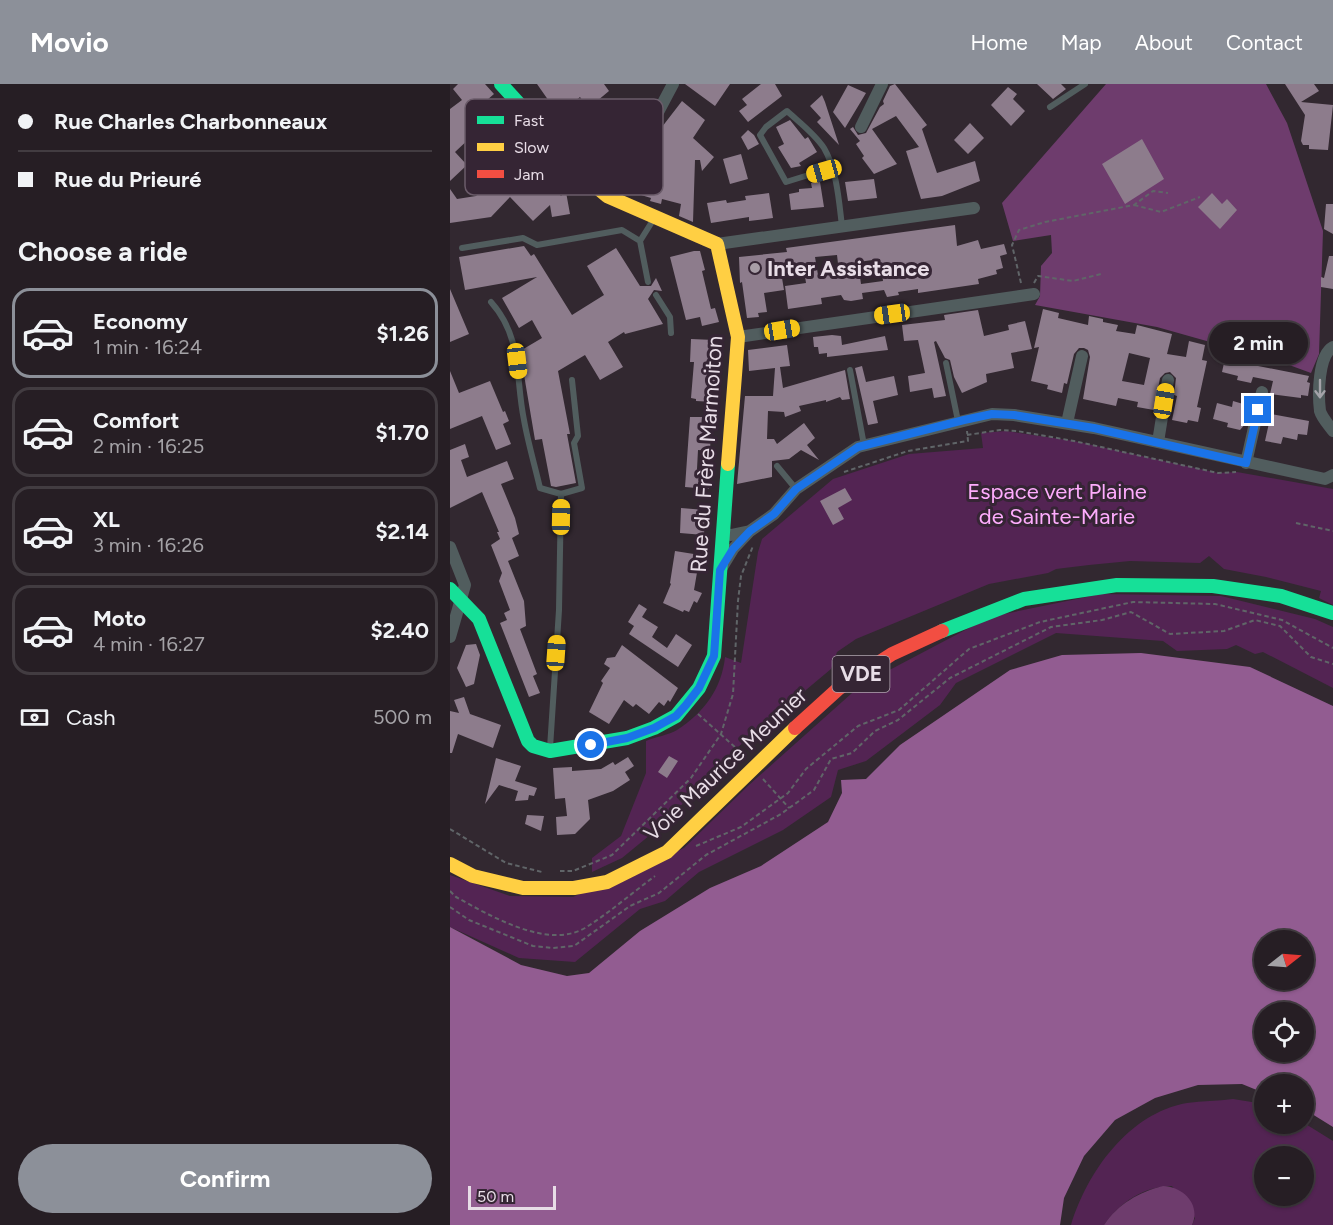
<!DOCTYPE html>
<meta charset="utf-8">
<style>
body{margin:0;font-family:Figtree,sans-serif;background:#322b31;color:#f1f3f6;height:100vh;display:flex;flex-direction:column;font-size:22px;white-space:nowrap}
*{box-sizing:border-box;margin:0}
p{font-size:20px;color:#a4a2a6}
.icon{flex:none;width:33px;height:33px;fill:none;stroke:currentColor;stroke-width:2;stroke-linecap:round;stroke-linejoin:round}
.map{position:relative;flex:1;overflow:hidden}
.details{display:flex;flex-direction:column;background:#261e24;width:450px}
.details>*{flex:none}
.banner{display:grid;align-content:center;height:132px;padding:0 18px;background:#261e24}
.needle{width:39px;rotate:73deg}
.fabs{position:absolute;left:804px;top:846px;display:grid;gap:12px}
.fabs a{display:grid;place-items:center;width:60px;height:60px;border-radius:50%;background:#261e24;box-shadow:0 2px 4px #0004,0 0 0 2px #423c41;font-size:30px}
.scale{position:absolute;left:18px;bottom:15px;width:88px;box-sizing:border-box;padding-left:6px;border:3px solid #e8dde7;border-top:0;font-size:16px;line-height:21px;white-space:nowrap;color:#e8dde7;-webkit-text-stroke:4px #352534;paint-order:stroke}
.end{position:absolute;width:27px;height:27px;margin:-14px;border:8px solid #1a73e8;background:#fff;box-shadow:0 0 0 3px #fff}
.from{border-radius:50%}
.bubble{position:absolute;height:42px;border-radius:21px;background:#261e24;box-shadow:0 2px 4px #0004,0 0 0 2px #423c41;font-size:20px;font-weight:700;line-height:42px;text-align:center}
.car{position:absolute;width:18px;height:36px;margin:-18px -9px;border-radius:8px;box-shadow:0 0 4px 2px #0007;background:linear-gradient(#f5c518 24%,#345 0 40%,#f5c518 0 76%,#345 0 86%,#f5c518 0)}
.banner b{display:flex;align-items:center;gap:21px;height:57px;font-size:22px}
.banner b+b{border-top:2px solid #423c41}
.banner i{width:15px;height:15px;background:#f1f3f6}
ul{padding:0;list-style:none}
li{display:flex;align-items:center;gap:18px;height:90px;margin:0 12px 9px;padding:0 6px;border:3px solid #423c41;border-radius:18px}
li div{flex:1}
li b{display:block;font-size:22px}
li em{font-style:normal;font-weight:700}
li.selected{border-color:#8c9099}
li>.icon{width:54px;height:54px;stroke-width:1.5}
h2{padding:0 18px;font-size:27px;line-height:72px}
.pay{display:flex;align-items:center;gap:15px;height:66px;padding:0 18px;font-size:22px}
.pay p{margin-inline-start:auto}
.cta{display:flex;gap:12px;margin-top:auto;padding:12px 18px}
.cta a{flex:1;height:69px;border-radius:36px;background:#8c9099;color:#fff;font-size:24px;font-weight:700;line-height:69px;text-align:center}
header{display:flex;align-items:center;gap:36px;box-sizing:border-box;height:84px;padding:0 30px;background:#8c9099;color:#fff}
header strong{font-size:28px}
nav{display:flex;gap:33px;margin-inline-start:auto;font-size:21px}
main{display:flex;flex:1;min-height:0}
.map>svg:first-child{display:block}
</style>
<header>
<strong>Movio</strong>
<nav><a>Home</a><a>Map</a><a>About</a><a>Contact</a></nav>
</header>
<main>
<section class="details">
<div class="banner">
<b><i class="from"></i>Rue Charles Charbonneaux</b>
<b><i></i>Rue du Prieuré</b>
</div>
<h2>Choose a ride</h2>
<ul>
<li class="selected"><svg class="icon" aria-label="car" viewBox="0 0 24 24"><path d="M5 17H2v-5l4-1 3-4h7l3 4 3 1v5h-3M9 17h6M6 11h13"/><circle cx="7" cy="17" r="2"/><circle cx="17" cy="17" r="2"/></svg><div><b>Economy</b><p>1 min · 16:24</p></div><em>$1.26</em></li>
<li><svg class="icon" aria-label="car" viewBox="0 0 24 24"><path d="M5 17H2v-5l4-1 3-4h7l3 4 3 1v5h-3M9 17h6M6 11h13"/><circle cx="7" cy="17" r="2"/><circle cx="17" cy="17" r="2"/></svg><div><b>Comfort</b><p>2 min · 16:25</p></div><em>$1.70</em></li>
<li><svg class="icon" aria-label="car" viewBox="0 0 24 24"><path d="M5 17H2v-5l4-1 3-4h7l3 4 3 1v5h-3M9 17h6M6 11h13"/><circle cx="7" cy="17" r="2"/><circle cx="17" cy="17" r="2"/></svg><div><b>XL</b><p>3 min · 16:26</p></div><em>$2.14</em></li>
<li><svg class="icon" aria-label="car" viewBox="0 0 24 24"><path d="M5 17H2v-5l4-1 3-4h7l3 4 3 1v5h-3M9 17h6M6 11h13"/><circle cx="7" cy="17" r="2"/><circle cx="17" cy="17" r="2"/></svg><div><b>Moto</b><p>4 min · 16:27</p></div><em>$2.40</em></li>
</ul>
<div class="pay"><svg class="icon" aria-label="cash" viewBox="0 0 24 24"><path d="M3 7h18v10H3z"/><circle cx="12" cy="12" r="2"/></svg>Cash<p>500 m</p></div>
<div class="cta"><a>Confirm</a></div>
</section>
<div class="map">
<svg width="883" height="1141" viewBox="0 0 883 1141">
<rect width="100%" height="100%" fill="#322830"/>
<!-- green -->
<path fill="#532453" fill-rule="evenodd" d="M556,347L624,357L768,389L787,388L883,405V521L869,514L871,507L816,493L774,485L759,472L750,479L680,477L639,481L606,485L598,489L539,500L406,555L387,568L381,585L288,663L211,742L172,774L142,788V774L171,752L196,689V657C205,653 219,651 227,646C254,629 272,604 275,573L291,579L308,468L312,455L383,395L459,370L533,364L531,349Z
M651,510L771,512L865,535L883,543V604L813,568L805,570L786,561L777,565L727,567L713,557L606,549L506,599L490,621L416,677L388,686L381,713L333,746L249,788L215,817L190,825L125,878L69,874L0,843V791L60,812L123,813L234,764L299,701L411,601L540,533Z
M783,1015L814,1020V1040L854,1039L883,1057V1141H742L745,1134L722,1102C694,1102 669,1119 654,1141H621C637,1088 679,1029 737,1019C752,1017 768,1017 783,1015ZM814,1072H854V1112H814Z"/>
<!-- forest -->
<path fill="#6e3c6d" d="M656,0H816L837,39L873,147L869,270L861,289L831,278L707,243L585,221L590,212L591,182L602,169L601,151L563,157L552,119Z
M713,1102C734,1103 751,1121 742,1141H654C668,1120 689,1108 713,1102Z"/>
<!-- water -->
<path fill="#925c91" fill-rule="evenodd" d="M691,569L800,583L883,622V1043L854,1025V1000H814V1009L792,1000L748,1001L705,1014L665,1036L634,1072L614,1114L610,1141H0V843L71,881L117,892L139,889L190,847L260,804L311,782L378,738L392,709L391,696L416,695L450,661L560,586L612,571ZM814,856H854V896H814ZM814,928H854V968H814Z"/>
<!-- building -->
<path fill="#8d7c8c" fill-rule="evenodd" d="M8,0H35L44,10L37,16L56,39L42,52L37,46L25,57L21,53L5,68L17,81L0,97V25L12,16L3,5Z
M87,0H154L159,7L147,17L155,27L145,34L130,13L108,30Z
M235,0H280L265,22Z
M311,0H325L332,12L298,38L289,27L297,21L292,15Z
M445,0L477,41L472,45L487,89L525,77L530,97L492,112L471,115L456,67L469,63L446,32L422,45L447,80L424,90L412,74L414,72L406,60L410,57L400,45L403,43L408,51L416,49L430,23L434,20L433,17L440,2Z
M587,0H611L616,5L603,15Z
M835,0H864L869,7L851,18L883,21L878,66L859,65V61H853L851,57L855,31Z
M398,1L416,9L395,44L383,28Z
M558,3L567,10L563,15L575,27L561,42L541,21Z
M372,11L375,18L389,61L367,38L371,34L360,22Z
M232,17L255,36L243,54L264,73L252,87L250,76H245L243,138L229,132L231,120L212,115L211,120L200,117L201,114L191,111L200,77L193,74L205,52Z
M340,36L355,55L358,53L367,68L349,79L351,82L341,84L328,63L334,60L326,43Z
M520,39L534,54L518,70L504,56Z
M298,46L304,51L309,60L298,66L291,53Z
M692,55L714,95L675,120L652,80Z
M81,56L97,73L84,85L111,112L116,108L120,130L102,133L100,121L83,137L60,113L41,133L0,139V105L7,115L26,112L39,99L38,98Z
M291,70L298,95L280,100L273,75Z
M424,95L427,114L398,117L395,98Z
M370,98L374,123L341,126L339,110L349,108V105L362,104L361,99Z
M319,109L323,134L299,137V133L261,139L257,119L276,116L277,119L296,116L295,112Z
M762,109L772,120L777,115L787,126L770,145L748,123Z
M876,120H883V150L874,145Z
M505,141L507,162L528,156L531,165L554,160L557,170L550,172L553,184L546,186L547,190L528,195L529,200L468,209V205L448,208L449,211L437,213L434,206L412,209L413,215L401,217L394,216L391,211L371,214L372,220L338,225L335,202L356,199L353,179L330,182L334,206L314,209L317,228L308,229L309,233L297,234L292,198L290,199L289,173L337,168L336,164ZM387,171L389,188L368,191L365,173ZM430,175L433,197L411,200L408,178Z
M74,162L81,172L84,170L122,231L154,211L137,182L166,164L190,202H201L206,194L212,207L204,206L198,215L213,240L175,250L174,248L158,258L173,283L150,296L135,271L108,287L120,350H117L126,399L106,403L101,402L92,355L85,356L70,267L92,254L82,236L69,244L52,214L87,193L15,206L9,173Z
M244,167H250L255,186L252,187L261,225L265,224L269,238L252,242L250,233L236,236L220,173Z
M879,172H883V205L871,203V193L874,194Z
M0,205L19,250L0,258Z
M593,225L609,229L608,234L638,241L639,232L653,235V238L668,241L666,247L685,250L687,241L722,250L717,270L736,273L739,257L755,261L752,276L757,277L747,323L751,324L748,338L738,336L737,339L722,336L727,312L724,311L726,294L720,288L715,289L710,294L704,326L687,323L688,318L668,314L666,322L633,315L640,273L638,266L634,264H629L624,270L617,300L614,299L612,309L597,305L598,301L581,297L589,263L584,264ZM679,269L700,274L694,301L672,297Z
M528,226L534,252L559,246L558,241L575,237L582,265L561,269L564,284L536,290L537,298L512,309L504,293L500,276L495,274L486,257L484,258L496,312L484,314L482,304L460,308L458,292L475,289L468,256L454,257L452,241L495,236L494,231Z
M382,251L391,252L392,261L435,252L438,266L377,273V269L369,270L368,263H364L363,253Z
M241,255L264,256L262,291H266L264,318L246,317V315L241,314L244,278H240Z
M337,261L340,282L330,283L333,304L395,286L400,315L392,316L390,313L376,318V316L349,322L351,327L335,333L334,328L318,327L317,355H324L327,360L354,339L365,354L357,361L369,376L351,366L339,375L322,377V393L287,400L295,312H323L325,284L299,287L298,266Z
M792,269L810,273L808,282L859,292L857,298L860,299L858,312L851,311V314L820,310L823,297L803,293L801,299L787,296L788,292L772,288L776,270L791,273Z
M412,282L416,298L444,292L448,311L423,317L428,339L418,341L405,284Z
M0,287L9,309L40,297L53,328L55,327L59,337L53,340L61,360L46,366L32,332L0,345Z
M783,317L800,322L796,339L790,346L777,343L778,339L763,335L767,319L782,323Z
M821,330L859,337L857,351L848,350L847,356L833,353L831,360L815,357Z
M240,333H252L251,343L261,344L260,367L248,366L247,385L260,387L259,405L235,403Z
M15,360L19,373L11,376L17,393L57,377L64,395L51,400L65,434L69,450L62,454L69,472L58,477L74,517L76,542L70,545L87,590L83,592L90,609L79,613L50,539L57,536L54,529L60,526L49,497L52,489L41,461L50,455L47,448H49L32,408L0,424V366Z
M395,404L402,416L388,424L394,435L383,441L370,417Z
M231,424L255,426L254,451L230,449Z
M225,467L250,471L244,506L252,509L247,519L244,517L239,528L234,526L233,528L213,519L221,500L220,499Z
M189,520L197,525L192,533L208,543L202,553L217,564L226,550L242,561L228,583L179,550L184,542L178,538Z
M26,560L30,571L24,600L16,603L7,584L16,561Z
M172,561L228,604L220,618L218,616L214,622L209,618L199,630L186,620L183,623L174,616L159,640L139,628L153,599L151,597L160,584L154,580L157,574L165,573Z
M14,613L20,630L51,641L43,664L8,650L2,669H0V627L9,629L4,616Z
M219,672L228,677L217,694L208,688Z
M178,673L184,682L175,688L180,696L163,707L138,716L140,735L125,750L107,751L106,733L117,732L115,714L105,715L103,684L122,683V687L151,685L163,678L165,681Z
M46,674L71,682L65,697L87,704L84,712L79,711L78,716L65,717L68,707L49,701L35,720Z
M77,731L94,732L91,747L75,740Z"/>
<g fill="none" stroke-linecap="round" stroke-linejoin="round">
<!-- path -->
<path stroke="#606568" stroke-width="2" stroke-dasharray="4.5 3" stroke-linecap="butt" d="M684,121L711,128L750,113
M571,199L562,161L569,146L595,138L684,121L703,107L718,109
M584,199L588,192L623,197L651,190
M517,351L550,346L567,347L624,357L768,389L786,388
M394,388L458,367L518,357L517,347
M846,439L883,447
M248,630L287,665
M313,695L339,724
M0,745L56,779L92,788
M246,762L291,743L338,709L356,685L408,642L449,626L519,565L590,538L683,518L765,520L832,536L883,564
M110,787H123L162,771L241,694L271,650L283,610L288,517L291,492L303,462
M0,807L6,813C39,831 97,866 135,844C159,829 182,809 205,792
M0,823L19,836L83,862L102,864L124,862L180,822L209,809L256,771L331,730L364,706L381,675L402,669L425,647L448,636L500,594L601,543L652,536L681,528L720,550L774,547L805,536L830,542L861,573L883,580"/>
<!-- lane -->
<path stroke="#515d5e" stroke-width="6" d="M600,23L635,0
M381,84L336,98L310,51L316,43L337,27C349,38 365,50 374,64C387,86 389,118 392,142
M12,164L73,154L87,161L172,146L190,157
M198,198L190,157L205,133
M206,211L220,233L221,249
M41,218C73,254 65,293 74,336C78,359 85,382 90,404L111,410
M496,279L508,337
M400,286L414,361
M327,382L346,405
M100,664L109,526L111,410L132,404L124,359L128,352L122,296"/>
<!-- street -->
<path stroke="#515d5e" stroke-width="12" d="M411,43L432,0
M147,104L170,100L223,0
M267,160L524,124
M288,253L584,210
M883,263C868,271 868,311 870,327C872,334 879,341 883,347
M617,339L632,272
M708,358L718,296
M796,379L812,308
M273,449L281,451L300,447L324,430L346,405L408,363L542,330L564,331L644,344L875,395L883,391
M0,463L15,501L0,553
M272,483L283,465L300,447"/>
<!-- fast -->
<path stroke="#16e098" stroke-width="14" d="M51,0L114,69
M0,505L29,535L78,657L83,662L100,667L177,654L204,644L226,632L249,604L264,572L278,380
M492,547L574,515L667,501L763,502L831,512L883,529"/>
<!-- slow -->
<path stroke="#ffcf43" stroke-width="14" d="M114,69L138,96L157,112L267,160L288,253L278,380
M0,780L23,792L73,804H124L157,798L217,768L345,644"/>
<!-- jam -->
<path stroke="#f24e42" stroke-width="14" d="M345,644L388,605L442,570L492,547"/>
</g>
<!-- one-way arrows -->
<defs><path id="oneway-shaft" d="M-6 0H5M1.5-3L5.5 0L1.5 3" fill="none" stroke-width="1.6" stroke-linecap="round" stroke-linejoin="round" transform="scale(1.5)"/></defs>
<use stroke="#a4a3a9" href="#oneway-shaft" transform="translate(870 305) rotate(90)"/>
<g fill="none" stroke-linecap="round" stroke-linejoin="round">
<!-- route -->
<path stroke="#1a73e8" stroke-width="8" d="M141,661L177,654L204,644L226,632L236,621L249,604L264,572L270,486L283,465L300,447L324,430L346,405L408,363L514,336L542,330L564,331L644,344L796,379L808,326"/>
</g>
<!-- markers -->
<circle fill="#a89ea7" stroke="#352534" stroke-width="2" cx="305" cy="184" r="6"/>
<g text-anchor="middle" stroke-width="6" stroke-linejoin="round" paint-order="stroke">
<!-- shield labels -->
<rect fill="#352534" stroke="#b2a6b1" stroke-width="1.5" x="382.5" y="572" width="57" height="36" rx="4.5"/>
<g font-size="21" font-weight="bold" fill="#e8dde7">
<text x="411" y="597">VDE</text>
</g>
<!-- poi labels -->
<g font-size="22" font-weight="bold" fill="#e8dde7" stroke="#352534" text-anchor="start">
<text x="317" y="192">Inter Assistance</text>
</g>
<!-- street labels -->
<g font-size="22" fill="#e8dde7" stroke="#352534">
<text transform="translate(256 370) rotate(-86)" y="8">Rue du Frère Marmoiton</text>
<text transform="translate(275 680) rotate(-43)" y="8">Voie Maurice Meunier</text>
</g>
<!-- park labels -->
<g font-size="22" fill="#feacfd" stroke="#352534">
<text x="607" y="415">Espace vert Plaine<tspan x="607" dy="25">de Sainte-Marie</tspan></text>
</g>
</g>
<!-- legend -->
<rect x="15" y="15" width="198" height="96" rx="9" fill="#352534" stroke="#6b5c6a" stroke-width="1.5"/>
<rect x="27" y="32" width="27" height="8" fill="#16e098"/>
<rect x="27" y="59" width="27" height="8" fill="#ffcf43"/>
<rect x="27" y="86" width="27" height="8" fill="#f24e42"/>
<g font-size="16" fill="#e8dde7">
<text x="64" y="42">Fast</text>
<text x="64" y="69">Slow</text>
<text x="64" y="96">Jam</text>
</g>
</svg>
<div class="fabs">
<a><svg class="needle" viewBox="-14 -14 28 28"><path d="M0-13l5 13h-10z" fill="#e53935"/><path d="M0 13l5-13h-10z" fill="#a4a2a6"/></svg></a>
<a><svg class="icon" aria-label="locate" viewBox="0 0 24 24"><circle cx="12" cy="12" r="6"/><path d="M12 2v4M12 18v4M2 12h4M18 12h4"/></svg></a>
<a>+</a>
<a>−</a>
</div>
<div class="scale">50 m</div>
<i class="end from" style="left:141px;top:661px"></i>
<i class="end" style="left:808px;top:326px"></i>
<div class="bubble" style="left:759px;top:238px;width:99px">2 min</div>
<i class="car" style="left:374px;top:87px;rotate:254deg"></i>
<i class="car" style="left:442px;top:230px;rotate:262deg"></i>
<i class="car" style="left:332px;top:246px;rotate:81deg"></i>
<i class="car" style="left:67px;top:277px;rotate:173deg"></i>
<i class="car" style="left:714px;top:317px;rotate:9deg"></i>
<i class="car" style="left:111px;top:433px;rotate:1deg"></i>
<i class="car" style="left:106px;top:569px;rotate:4deg"></i>
</div>
</main>
